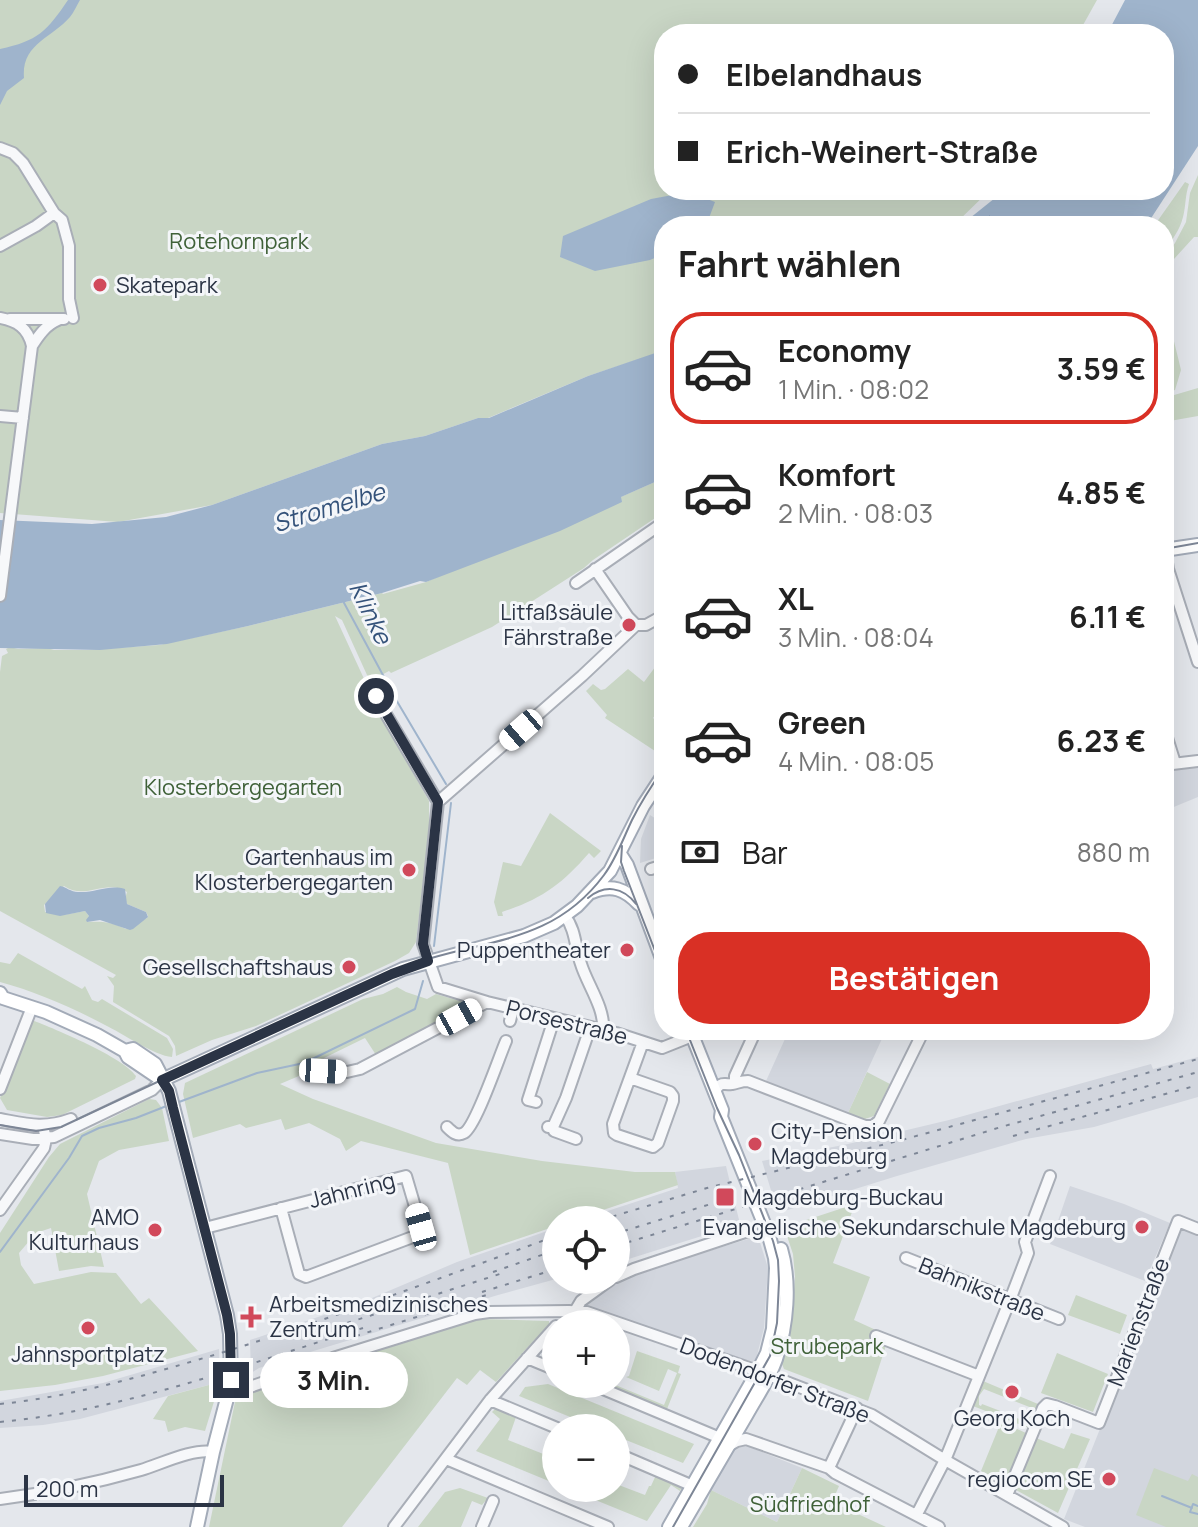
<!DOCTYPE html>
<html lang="de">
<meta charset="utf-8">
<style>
body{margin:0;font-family:Manrope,sans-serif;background:#f6f6f6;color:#222;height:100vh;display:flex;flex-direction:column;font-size:30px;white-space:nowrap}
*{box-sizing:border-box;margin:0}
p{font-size:26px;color:#767676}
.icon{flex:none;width:44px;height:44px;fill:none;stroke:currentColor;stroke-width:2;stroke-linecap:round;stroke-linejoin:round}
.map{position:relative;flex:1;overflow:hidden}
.sheet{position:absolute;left:654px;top:216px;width:520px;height:824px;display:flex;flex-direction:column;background:#fff;border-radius:32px;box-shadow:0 8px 32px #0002}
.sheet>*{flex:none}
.banner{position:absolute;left:654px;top:24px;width:520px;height:176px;border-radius:32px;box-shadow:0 8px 32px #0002;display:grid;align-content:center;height:176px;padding:0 24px;background:#fff}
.tools{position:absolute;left:542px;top:1206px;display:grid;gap:16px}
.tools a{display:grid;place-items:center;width:88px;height:88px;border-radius:50%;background:#fff;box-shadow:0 8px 32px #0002;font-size:40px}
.scale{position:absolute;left:24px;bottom:20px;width:200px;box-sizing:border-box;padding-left:8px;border:4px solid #2b3445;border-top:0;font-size:22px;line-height:28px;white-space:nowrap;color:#2b3445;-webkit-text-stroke:6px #f4f6f9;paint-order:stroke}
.end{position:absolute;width:36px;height:36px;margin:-18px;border:10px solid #2b3445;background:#fff;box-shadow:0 0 0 4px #fff}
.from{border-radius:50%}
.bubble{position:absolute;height:56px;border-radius:28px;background:#fff;box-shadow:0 8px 32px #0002;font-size:26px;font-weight:700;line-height:56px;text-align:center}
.car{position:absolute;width:24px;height:48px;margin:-24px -12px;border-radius:10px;box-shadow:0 0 6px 2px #0007;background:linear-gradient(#fff 24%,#345 0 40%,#fff 0 76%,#345 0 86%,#fff 0)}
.banner b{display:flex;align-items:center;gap:28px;height:76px;font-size:30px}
.banner b+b{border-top:2px solid #e0e0e0}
.banner i{width:20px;height:20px;background:#222}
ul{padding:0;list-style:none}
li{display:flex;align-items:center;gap:24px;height:112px;margin:0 16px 12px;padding:0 8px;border:4px solid transparent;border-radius:32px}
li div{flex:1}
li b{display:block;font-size:30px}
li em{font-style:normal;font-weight:700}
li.on{border-color:#d93025}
li>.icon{width:72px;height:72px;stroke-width:1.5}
h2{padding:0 24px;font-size:36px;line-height:96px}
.pay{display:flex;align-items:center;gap:20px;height:88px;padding:0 24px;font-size:30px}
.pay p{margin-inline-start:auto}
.button{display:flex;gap:16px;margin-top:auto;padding:16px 24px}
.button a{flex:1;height:92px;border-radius:32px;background:#d93025;color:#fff;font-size:32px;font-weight:700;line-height:92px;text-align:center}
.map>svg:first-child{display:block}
</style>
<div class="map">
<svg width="1198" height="1527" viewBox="0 0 1198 1527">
<rect width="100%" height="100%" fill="#e4e7ec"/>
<!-- built -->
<path fill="#d2d6de" d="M1198,767V797L1164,811V771Z
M650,815L664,824V859L656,858L640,863L641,839Z
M789,1030H886L848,1113L766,1081Z
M1198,1057V1097L1094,1127L1026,1139L897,1176L778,1213L762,1161L848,1144L949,1120L1151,1064L1153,1069Z
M726,1166L740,1224L616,1263V1220H580L678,1188L675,1172Z
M1070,1186L1124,1204L1170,1223L1145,1281L1050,1244Z
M1181,1226L1198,1234V1527H1085L1064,1519Z
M556,1228V1279L498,1295L307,1353L259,1368L251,1373L250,1340L365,1301L457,1262Z
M758,1236L768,1268L764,1328L755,1363L578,1307L627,1276Z
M219,1349L220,1382L80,1419L43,1425L0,1428V1401L103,1383Z
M742,1444L802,1468L777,1522L711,1490L735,1447Z"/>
<!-- green -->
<path fill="#c9d6c5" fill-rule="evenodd" d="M0,0H1097L1078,34H664V190H990L953,226H664V351L588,376L488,418H478L425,436L382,444L212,505L118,522L0,513Z
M1198,175V237H1194L1164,270V258L1175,243L1186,222L1190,193Z
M1185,182L1189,184C1185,195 1186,206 1183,217C1180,230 1171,241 1164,252V226H1154Z
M1164,321L1167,322L1171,329L1181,370L1175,390L1164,394V358L1167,333L1164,331Z
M1198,388V416L1164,422V398Z
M664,478V512L593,560L584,568L492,627L391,673L389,671L372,680L367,675L342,620L335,616L384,722L429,801V828L416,942L409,953L395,961L256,1026L212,1040L176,1056L175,1046L169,1036L113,1002L114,986L107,976L113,978L116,975L0,911V672L2,656L8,653L6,649L10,647L18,649L47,648L54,650H88L159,645L248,626L382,593L383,594L426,582ZM64,886C86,901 105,878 127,892L125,899L127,904L146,912L148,916L147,918L126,929C112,922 101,921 87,922L89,916L85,911L63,915L45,912L44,905Z
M664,655V704L653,718L664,727V744L658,753L605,718L607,715L586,691L593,684L601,690L605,689L628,669L644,682Z
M550,813L601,851L594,858L589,853C562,884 542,899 502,912L503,916H498L494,902L503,862L521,866Z
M18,953L82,989L85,986L92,1000L98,1002L102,999L167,1038L173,1049L172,1057C155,1056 122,1033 105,1025C73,1008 34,991 0,982V962L10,964Z
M397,987L406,992L427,999L436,994L474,1005L376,1055L365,1038L322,1059L313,1070L280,1084L313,1099L436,1143L542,1161L635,1172H675L678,1185L573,1220H556V1226L470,1255L448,1163L361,1141L346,1151L340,1139L309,1123L285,1130L281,1119L246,1128L240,1124L193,1138L183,1094L185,1083L363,999L383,994Z
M32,1020C55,1029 123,1057 136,1076L135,1079L62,1115L47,1117L7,1110L0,1098Z
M867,1072L890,1084L874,1116L865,1119L848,1113Z
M149,1099L156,1100L162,1108L169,1141L119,1150L99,1161L87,1194L104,1267L91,1266L59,1271L51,1228L36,1233L19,1253L21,1265L34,1284L91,1272L116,1273L141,1304L149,1298L198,1351L103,1376L55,1385L0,1391V1233L49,1157L60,1144Z
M855,1204L833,1263L870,1277L854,1320L889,1336L868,1401L784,1369L782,1364L790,1336L795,1277L793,1254L785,1230V1227Z
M1076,1295L1127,1315L1120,1334L1068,1315Z
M480,1319L549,1321V1324L496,1382L480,1370L467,1385L457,1378L342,1527H209L235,1402L244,1395L334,1363Z
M637,1351L680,1366L678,1373L681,1374L667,1409L608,1385L613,1384L664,1405L677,1373L668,1369L659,1391L626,1377L629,1376Z
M1057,1353L1108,1374L1093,1412L1041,1393Z
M983,1381L1038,1404L1029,1428L973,1406ZM984,1389L1032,1408V1412L1027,1422L1006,1414L1005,1415L1003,1412L982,1404L981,1406L979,1405V1396Z
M220,1382L205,1431L185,1427L168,1432L165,1421L153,1419L168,1396Z
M548,1384L694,1444L683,1463L616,1436V1428H597L519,1396L525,1387Z
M496,1408L516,1417L508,1440L556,1459V1484L476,1451L500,1419L492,1412Z
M1001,1422L1026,1433L1005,1484L981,1471Z
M1071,1433L1090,1439L1058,1513L1016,1490L1036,1438L1064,1449Z
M802,1468L839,1486L832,1502L886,1527H693L707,1504L711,1490L777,1522Z
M1154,1468L1188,1481L1192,1474L1198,1477V1527H1166L1136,1515Z
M656,1475L681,1485L682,1487L680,1491L671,1485L647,1521L566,1488H616V1484L645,1495L649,1486H651Z
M460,1488L488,1498L482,1505L472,1501L461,1527H418L445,1492Z"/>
<!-- water -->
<path fill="#9fb4cc" d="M68,0H80C77,5 74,12 70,17C52,38 21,44 24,78L7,91L0,105V49C38,41 47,31 68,0Z
M1125,0H1198V146L1146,226H960L1005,190H1164V34H1107Z
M689,192L715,202L706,226H664V254L650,260L595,271L560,257L563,236L651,199Z
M664,350V478L621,497L622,502L560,531L426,582L420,581L382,593L248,626L167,644L100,650L0,648V520L92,524L166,517L212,505L382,444L425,436L478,418H489L588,376Z
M60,886C66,887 71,892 78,892C95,893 109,884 125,889L127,904L146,912L148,917L133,929L130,930L100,920L87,922L86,920L89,916L85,911L60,916L46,913L45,904Z"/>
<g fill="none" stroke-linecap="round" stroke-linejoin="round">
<!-- stream -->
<path stroke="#9fb4cc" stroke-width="2" d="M343,601L398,703L446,784
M434,946L451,803
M179,1102L257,1073L304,1063L415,1009L423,981
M0,1252L69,1158L82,1136L99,1128L136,1118L169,1105
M1162,1496L1192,1508
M1198,1506L1193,1504L1190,1512L1198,1514"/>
<!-- ferry -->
<path stroke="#34527a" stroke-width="2" stroke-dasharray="10 8" stroke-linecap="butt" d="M989,216L993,226"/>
<defs>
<path id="minor" d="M0,148L13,153L23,163L54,213L62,220L69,246V299L73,318
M0,246L36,226L54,213
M0,318C17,321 28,328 32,346L0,596
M10,319H64
M32,346C39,335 46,325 58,320
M0,416L23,418
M1165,550L1168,569L1198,662
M595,569L628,617L636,625
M576,583L664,522
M374,694L438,802L423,944L438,987L487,1002L616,1033L662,1048L692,1036
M1164,728L1175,763
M1164,765L1198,761
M438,802L582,676L636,625H646L664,615
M651,869L664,865
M565,916C576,930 575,948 581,964C587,984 605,1008 603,1030
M510,1021L513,1008
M323,1071L347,1072L360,1069L487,1002
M630,1078L670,1092L673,1096V1101L658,1143L653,1147L617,1135L614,1133L613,1124L643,1042
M735,1082V1076L756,1030
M0,1089L32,1007
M714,1091C723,1081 721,1085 732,1084C738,1083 741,1081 748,1081L865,1126H873L879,1121L924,1030
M536,1102L528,1100L554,1019
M0,1119C27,1124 44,1129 71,1119
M447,1127C452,1132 457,1137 464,1133C476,1126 499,1057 506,1041
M548,1127H553L566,1098L590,1028
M553,1127L554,1131L576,1139
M0,1134L33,1139L54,1137L152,1090L162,1080
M0,1210L44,1148L46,1139L43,1126
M205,1228L406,1176L421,1227L418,1235L306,1277L299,1274L281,1208
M906,1258L1059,1319
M616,1277L634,1269L751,1230
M575,1311L581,1301L610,1280
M876,1336L979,1376
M527,1358L556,1370
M591,1384L720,1438
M230,1387L242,1389L247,1388L333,1358L475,1314L489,1312L569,1311L587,1312L758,1371L872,1415L945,1460L1063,1527
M490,1400L557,1428
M730,1445L737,1441L746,1439L829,1468L835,1473L939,1527
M616,1453L693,1486
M446,1459L608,1527
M829,1468L857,1408
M1007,1495L1043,1408L1047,1404L1055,1406L1099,1423L1178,1221L1198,1229
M0,1499C48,1493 95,1483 141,1470C161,1464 193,1448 213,1452
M917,1514L945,1460L1010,1300L1028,1253L1025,1242L1050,1176
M394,1527L490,1400L556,1326
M482,1527L493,1501"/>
<path id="major" d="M1164,550L1198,545
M620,854L627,865L664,964
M592,892C612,884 625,889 639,904
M0,993L3,998L46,1012L97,1035L125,1051L128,1057L162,1080
M125,1051L133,1049L155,1064L169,1091L227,1315L230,1334L231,1383L213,1452L197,1527
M162,1080L403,969L524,936L554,923L577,906L610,871L643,806L664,774
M669,1527L758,1371L767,1353L773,1329L776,1268L775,1258L769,1236L721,1117L722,1110L690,1030
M681,1527C703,1489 725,1452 747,1414C757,1396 769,1379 776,1359C787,1326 791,1283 781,1249"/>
</defs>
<!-- minor casing -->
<use href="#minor" stroke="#a9aeb7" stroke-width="14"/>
<!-- major casing -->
<use href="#major" stroke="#a3abb8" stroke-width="16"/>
<!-- minor -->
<use href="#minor" stroke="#f7f8fa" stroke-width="10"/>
<!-- major -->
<use href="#major" stroke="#fff" stroke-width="12"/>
<!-- tram -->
<path stroke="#7d8696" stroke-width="2" d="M1164,549L1198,543
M622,846L621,862L624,871L664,974
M588,898C605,884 623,887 636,904
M0,1125L36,1131L61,1127L401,968C477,938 550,948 604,875C616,859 623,839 632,820C641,802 652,785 664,768
M673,1527L770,1356L777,1323L779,1281L778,1260L773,1241L739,1155L717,1108L686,1030"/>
<!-- rail -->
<path stroke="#7d8696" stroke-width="2" stroke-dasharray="4 8" stroke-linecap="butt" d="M1013,1136L1198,1085
M601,1220L707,1188L898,1141L1198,1059
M624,1231L730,1198
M616,1246L1001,1127L1198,1072
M493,1272L556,1250
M482,1292L556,1269
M347,1323L503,1273
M356,1336L493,1293
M0,1404C77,1396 150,1374 224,1352C336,1317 446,1276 556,1236
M0,1422C125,1410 244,1365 363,1328"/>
</g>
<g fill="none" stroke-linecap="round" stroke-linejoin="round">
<!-- route -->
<path stroke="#2b3445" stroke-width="10" d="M231,1380L230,1334L227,1315L173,1108L169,1091L162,1080L392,974L428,961L423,944L438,802L376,696"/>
</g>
<!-- markers -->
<g fill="#d1495b" stroke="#f4f6f9" stroke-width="3">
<circle cx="100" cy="285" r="8"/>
<circle cx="629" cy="625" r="8"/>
<circle cx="409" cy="870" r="8"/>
<circle cx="627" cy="950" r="8"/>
<circle cx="349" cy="967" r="8"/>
<circle cx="755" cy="1144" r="8"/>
<rect x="715" y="1187" width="20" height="20" rx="4"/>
<circle cx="1142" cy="1227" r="8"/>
<circle cx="155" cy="1230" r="8"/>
<path d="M247 1305h8v8h8v8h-8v8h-8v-8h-8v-8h8z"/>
<circle cx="88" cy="1328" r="8"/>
<circle cx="1012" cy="1392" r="8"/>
<circle cx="1109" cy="1479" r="8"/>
</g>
<g text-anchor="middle" stroke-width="6" stroke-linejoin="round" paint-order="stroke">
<!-- park labels -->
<g font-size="22" fill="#3f6138" stroke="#f4f6f9">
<text x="239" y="249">Rotehornpark</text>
<text x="243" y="795">Klosterbergegarten</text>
<text x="827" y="1354">Strubepark</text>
<text x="810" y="1512">Südfriedhof</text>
</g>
<!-- poi labels -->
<g font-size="22" fill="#2b3445" stroke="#f4f6f9" text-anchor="end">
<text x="116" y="293" text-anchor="start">Skatepark</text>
<text x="613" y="620">Litfaßsäule<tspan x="613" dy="25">Fährstraße</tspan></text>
<text x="393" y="865">Gartenhaus im<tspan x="393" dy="25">Klosterbergegarten</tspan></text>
<text x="611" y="958">Puppentheater</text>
<text x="333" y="975">Gesellschaftshaus</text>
<text x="771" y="1139" text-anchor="start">City-Pension<tspan x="771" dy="25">Magdeburg</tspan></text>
<text x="743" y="1205" text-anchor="start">Magdeburg-Buckau</text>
<text x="139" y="1225">AMO<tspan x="139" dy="25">Kulturhaus</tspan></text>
<text x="1126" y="1235">Evangelische Sekundarschule Magdeburg</text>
<text x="269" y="1312" text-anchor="start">Arbeitsmedizinisches<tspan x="269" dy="25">Zentrum</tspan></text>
<text x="88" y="1362" text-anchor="middle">Jahnsportplatz</text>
<text x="1012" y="1426" text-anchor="middle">Georg Koch</text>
<text x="1093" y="1487">regiocom SE</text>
</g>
<!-- street labels -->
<g font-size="22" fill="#2b3445" stroke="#f4f6f9">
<text transform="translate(567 1022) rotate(14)" y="8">Porsestraße</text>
<text transform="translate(352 1190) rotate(-14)" y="8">Jahnring</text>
<text transform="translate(982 1289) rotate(22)" y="8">Bahnikstraße</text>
<text transform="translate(1138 1322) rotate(-69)" y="8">Marienstraße</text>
<text transform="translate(775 1380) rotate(21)" y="8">Dodendorfer Straße</text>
</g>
<!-- water labels -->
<g font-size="24" font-style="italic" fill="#34527a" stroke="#f4f6f9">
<text transform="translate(329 508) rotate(-17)" y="8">Stromelbe</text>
<text transform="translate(370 613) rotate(64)" y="8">Klinke</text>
</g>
</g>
</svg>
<div class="tools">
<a><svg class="icon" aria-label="locate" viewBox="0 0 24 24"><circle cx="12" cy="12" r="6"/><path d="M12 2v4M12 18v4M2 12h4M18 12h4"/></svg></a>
<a>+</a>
<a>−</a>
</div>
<div class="scale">200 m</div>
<i class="end from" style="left:376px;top:696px"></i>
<i class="end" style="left:231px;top:1380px"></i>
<div class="bubble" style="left:260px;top:1352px;width:148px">3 Min.</div>
<i class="car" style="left:521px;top:730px;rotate:229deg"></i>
<i class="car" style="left:459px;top:1017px;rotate:61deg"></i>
<i class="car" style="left:323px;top:1071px;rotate:93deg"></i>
<i class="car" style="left:421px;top:1227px;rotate:344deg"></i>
<div class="banner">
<b><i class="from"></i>Elbelandhaus</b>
<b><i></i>Erich-Weinert-Straße</b>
</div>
<section class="sheet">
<h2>Fahrt wählen</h2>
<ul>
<li class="on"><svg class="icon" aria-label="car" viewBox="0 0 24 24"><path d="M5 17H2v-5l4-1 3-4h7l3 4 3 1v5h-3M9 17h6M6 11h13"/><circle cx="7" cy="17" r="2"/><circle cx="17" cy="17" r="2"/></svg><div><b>Economy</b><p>1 Min. · 08:02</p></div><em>3.59 €</em></li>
<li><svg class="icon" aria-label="car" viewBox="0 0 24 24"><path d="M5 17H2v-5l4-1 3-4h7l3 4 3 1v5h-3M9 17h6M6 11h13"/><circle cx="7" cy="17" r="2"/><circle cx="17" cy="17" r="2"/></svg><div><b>Komfort</b><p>2 Min. · 08:03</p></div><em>4.85 €</em></li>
<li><svg class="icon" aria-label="car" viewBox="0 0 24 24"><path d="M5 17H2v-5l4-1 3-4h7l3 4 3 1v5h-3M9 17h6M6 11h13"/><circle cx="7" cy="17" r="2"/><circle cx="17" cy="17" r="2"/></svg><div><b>XL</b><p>3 Min. · 08:04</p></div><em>6.11 €</em></li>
<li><svg class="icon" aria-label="car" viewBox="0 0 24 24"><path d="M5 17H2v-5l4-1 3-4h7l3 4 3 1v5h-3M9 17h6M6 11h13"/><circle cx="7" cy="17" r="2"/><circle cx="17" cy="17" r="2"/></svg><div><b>Green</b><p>4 Min. · 08:05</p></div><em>6.23 €</em></li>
</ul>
<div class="pay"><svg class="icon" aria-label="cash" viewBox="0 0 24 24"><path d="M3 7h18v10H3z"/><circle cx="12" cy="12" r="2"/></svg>Bar<p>880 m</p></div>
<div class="button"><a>Bestätigen</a></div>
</section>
</div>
